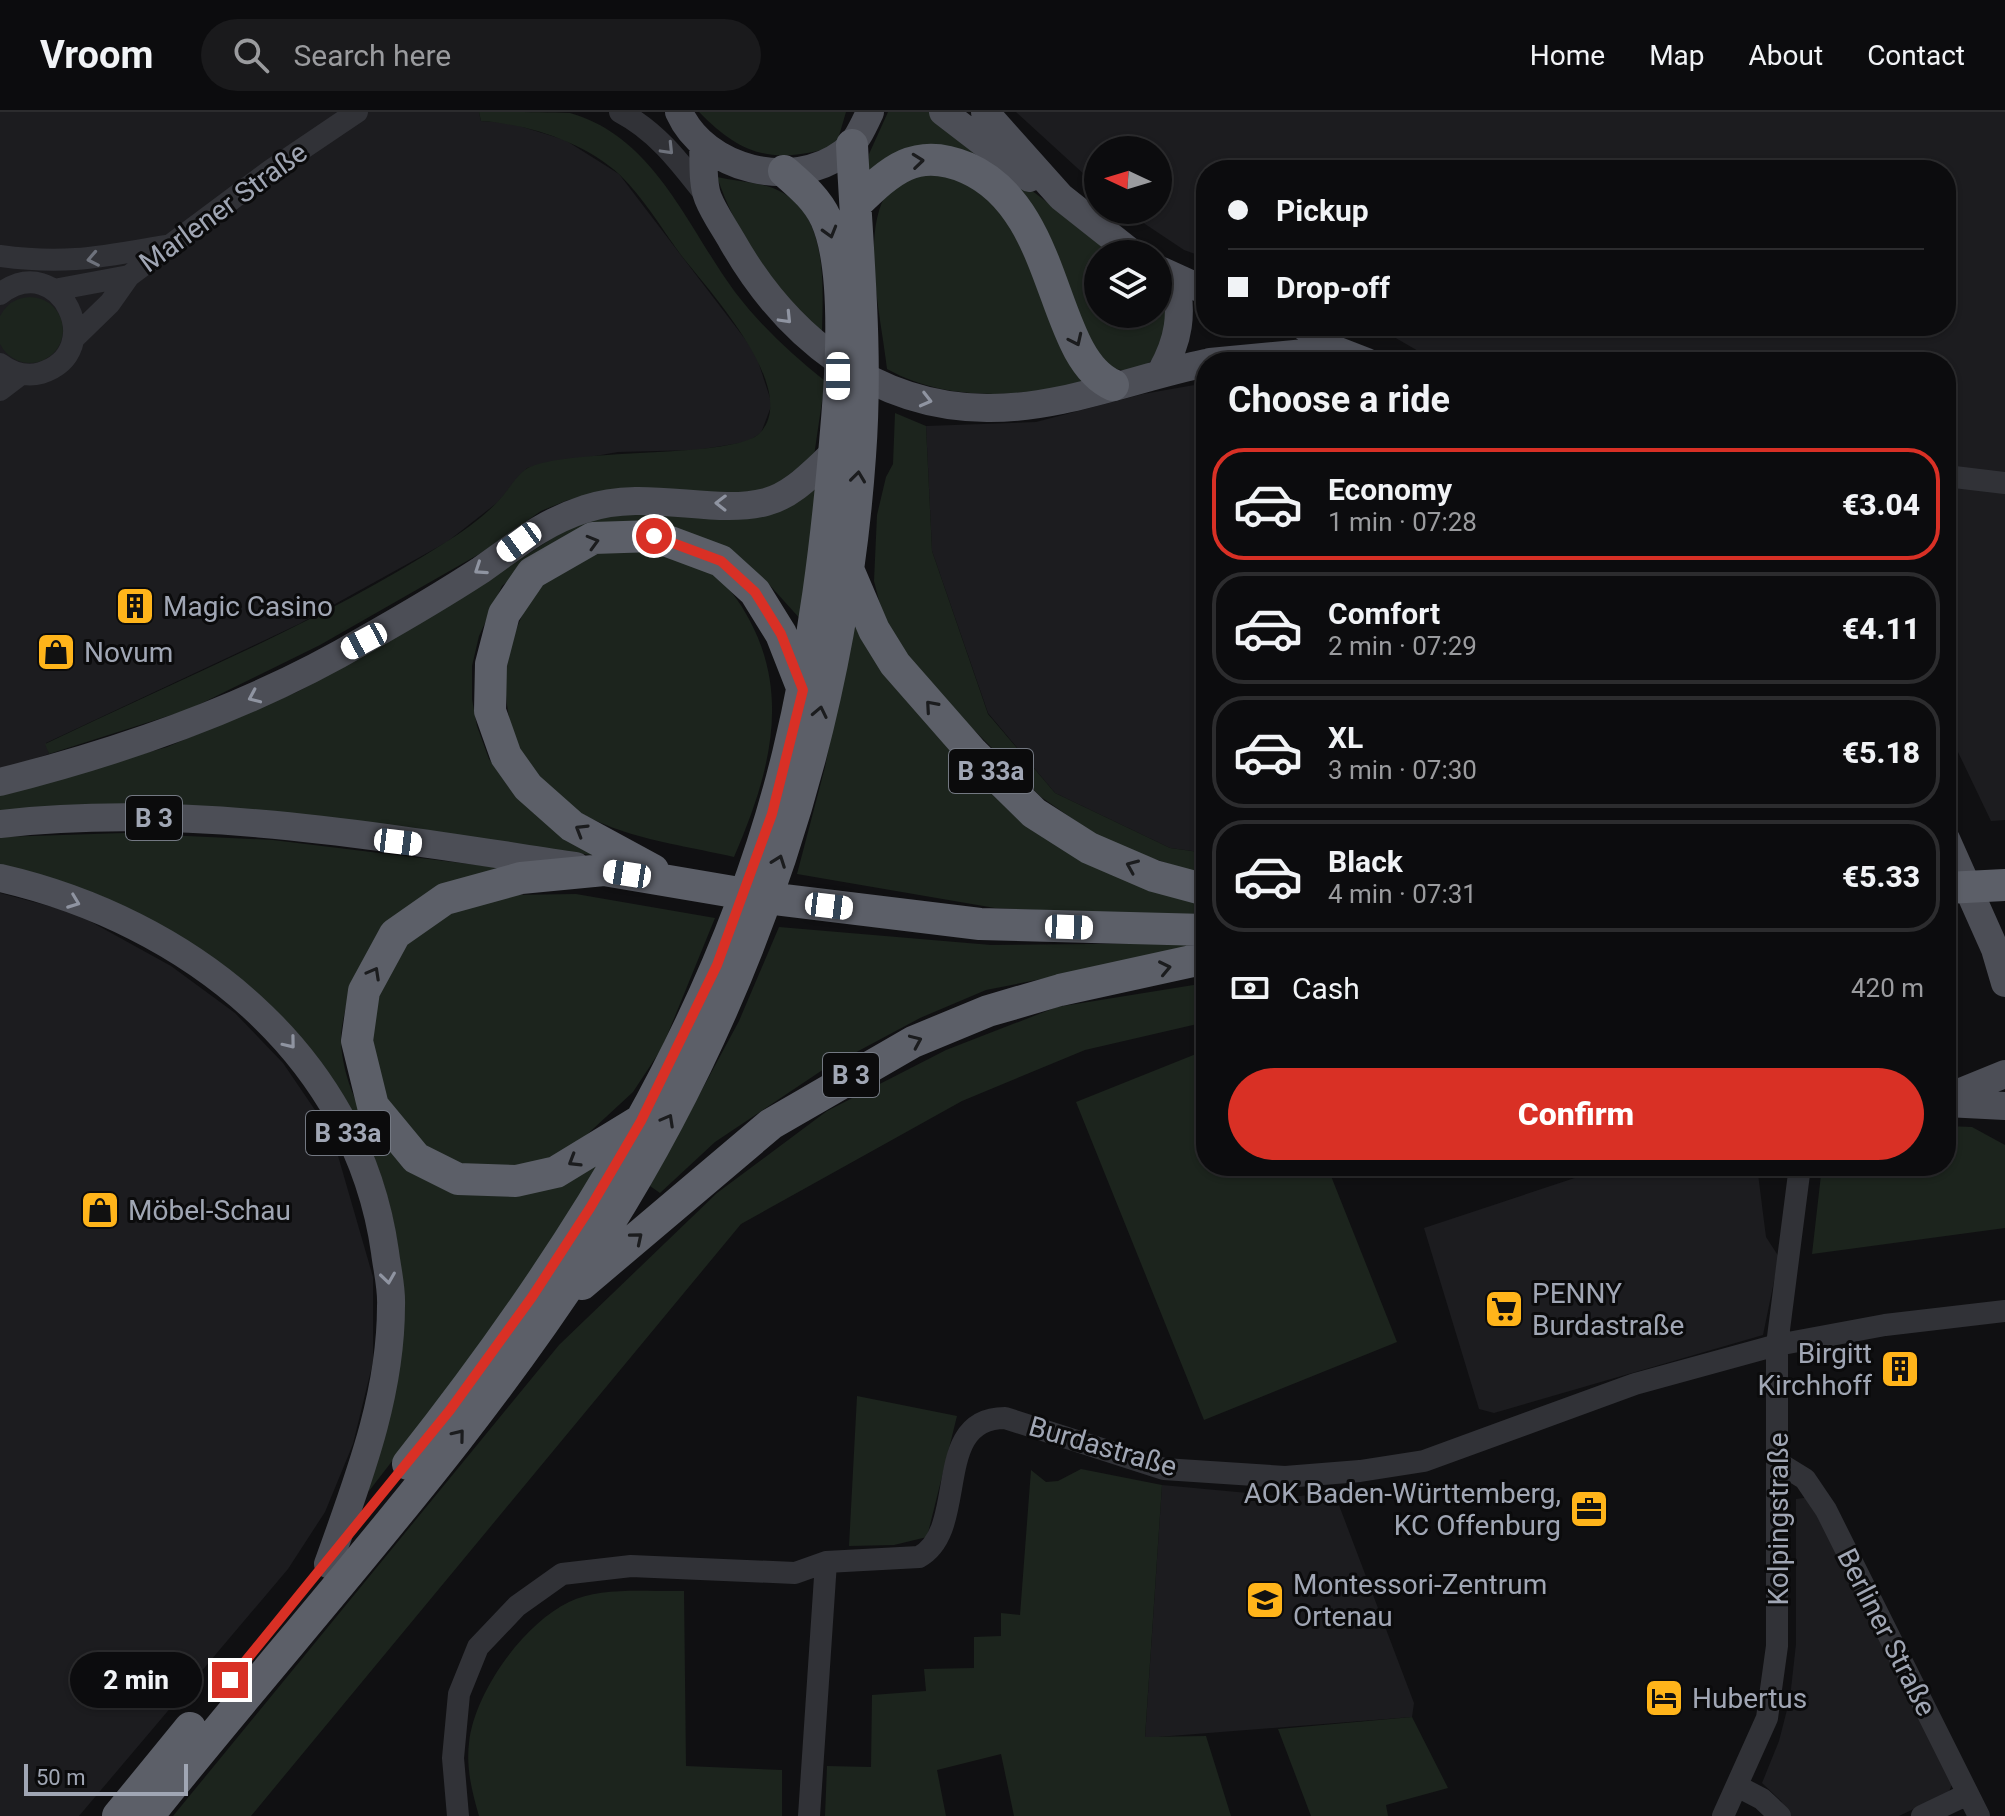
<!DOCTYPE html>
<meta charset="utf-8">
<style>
body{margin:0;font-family:Roboto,sans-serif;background:#1a1a1c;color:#f1f3f6;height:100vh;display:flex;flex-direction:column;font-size:30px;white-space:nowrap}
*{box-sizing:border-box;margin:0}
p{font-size:26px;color:#9a9b9e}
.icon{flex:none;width:44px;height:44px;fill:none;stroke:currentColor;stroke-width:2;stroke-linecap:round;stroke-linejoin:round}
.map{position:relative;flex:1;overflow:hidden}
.side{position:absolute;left:1196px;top:240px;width:760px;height:824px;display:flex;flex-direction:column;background:#0c0c0e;border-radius:32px;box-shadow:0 2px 6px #0004,0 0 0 2px #2c2c2e}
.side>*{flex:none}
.guide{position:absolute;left:1196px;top:48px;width:760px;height:176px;border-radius:32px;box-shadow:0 2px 6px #0004,0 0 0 2px #2c2c2e;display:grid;align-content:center;height:176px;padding:0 32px;background:#0c0c0e}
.needle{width:52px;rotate:274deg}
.tools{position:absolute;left:1084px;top:24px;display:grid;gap:16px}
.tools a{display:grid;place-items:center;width:88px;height:88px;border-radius:50%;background:#0c0c0e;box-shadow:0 2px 6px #0004,0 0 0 2px #2c2c2e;font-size:40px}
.scale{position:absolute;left:24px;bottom:20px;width:164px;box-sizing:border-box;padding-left:8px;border:4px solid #a0a6b4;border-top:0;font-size:22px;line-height:28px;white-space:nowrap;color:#a0a6b4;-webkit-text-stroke:6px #0b0b0c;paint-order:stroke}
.end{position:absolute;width:36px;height:36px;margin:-18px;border:10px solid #d93025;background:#fff;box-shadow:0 0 0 4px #fff}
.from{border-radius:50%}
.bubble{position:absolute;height:56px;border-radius:28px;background:#0c0c0e;box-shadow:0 2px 6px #0004,0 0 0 2px #2c2c2e;font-size:26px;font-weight:800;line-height:56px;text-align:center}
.car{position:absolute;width:24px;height:48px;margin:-24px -12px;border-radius:10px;box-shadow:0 0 6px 2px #0007;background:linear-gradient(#fff 24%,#345 0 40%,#fff 0 76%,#345 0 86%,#fff 0)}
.guide b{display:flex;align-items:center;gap:28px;height:76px;font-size:30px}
.guide b+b{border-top:2px solid #2c2c2e}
.guide i{width:20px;height:20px;background:#f1f3f6}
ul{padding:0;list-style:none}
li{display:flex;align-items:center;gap:24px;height:112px;margin:0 16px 12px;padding:0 16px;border:4px solid #2c2c2e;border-radius:32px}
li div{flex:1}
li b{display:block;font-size:30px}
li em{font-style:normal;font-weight:800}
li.current{border-color:#d93025}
li>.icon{width:72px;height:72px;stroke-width:1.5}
h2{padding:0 32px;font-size:36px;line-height:96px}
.pay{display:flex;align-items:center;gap:20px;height:88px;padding:0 32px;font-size:30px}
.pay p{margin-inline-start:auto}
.action{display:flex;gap:16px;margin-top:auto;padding:16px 32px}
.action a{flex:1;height:92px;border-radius:48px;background:#d93025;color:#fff;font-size:32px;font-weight:800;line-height:92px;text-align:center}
header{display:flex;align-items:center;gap:48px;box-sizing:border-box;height:112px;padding:0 40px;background:#0c0c0e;border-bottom:2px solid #2c2c2e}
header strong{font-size:38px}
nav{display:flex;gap:44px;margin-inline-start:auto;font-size:28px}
.search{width:560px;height:72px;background:#1a1a1c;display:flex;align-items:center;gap:20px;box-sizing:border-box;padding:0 28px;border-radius:44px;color:#9a9b9e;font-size:30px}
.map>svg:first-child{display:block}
</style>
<header>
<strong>Vroom</strong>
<div class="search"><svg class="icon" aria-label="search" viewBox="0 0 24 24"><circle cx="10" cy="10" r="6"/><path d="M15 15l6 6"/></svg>Search here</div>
<nav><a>Home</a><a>Map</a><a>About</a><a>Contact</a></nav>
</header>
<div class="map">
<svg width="2005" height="1704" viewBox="0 0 2005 1704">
<rect width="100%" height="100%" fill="#101012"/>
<!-- built -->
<path fill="#1c1c1f" d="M0,0H479L481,9L510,11L565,28L619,62L755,240L772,292L761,321L747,330L697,338L618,340L527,356L498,390L447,430L299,512L46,631L49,642L0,658Z
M1016,0H2005V708L1991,709L1946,615V250H1453L1432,247L1375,214H1946V58H1206V146L1184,138L1124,98H1158V38H1098V75Z
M1206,271V741L1170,736L1055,681L988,601L932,439L926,314L1036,310L1143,282Z
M0,781L75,801L171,854L235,901L283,951L332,1023L373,1165V1250L353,1332L325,1400L288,1457L79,1704H0Z
M1611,1054H1757L1766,1125L1779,1145L1763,1223L1494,1301L1479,1297L1424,1116Z
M1162,1373L1292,1385L1334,1380L1414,1591L1412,1605L1145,1626Z
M1811,1385L1952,1672L1949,1680L1899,1704H1790L1781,1689L1762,1671L1779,1629L1790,1586L1796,1532V1387Z"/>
<!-- green -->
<path fill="#1c241d" d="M479,0C506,0 543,0 570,1C655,25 687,115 735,180C761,214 792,243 825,269L814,344L770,377L734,382L625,380L568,388L541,399L481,441L320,533L190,597L49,642L45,632C179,567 320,511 446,430C464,419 486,403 500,387C509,378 518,360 530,355C577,335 735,347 760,321C801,277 708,178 681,143C662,117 643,85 620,63C585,30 527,12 481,9Z
M699,0H846L836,34C775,52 744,46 699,0Z
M888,0H929L1115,142H1098V202H1158V181C1177,203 1165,252 1134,258C1124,260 1113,256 1103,255L990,57L869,63V42Z
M914,58L968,68L1017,114L1085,272C1018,284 949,291 887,257C882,209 859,118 889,78C895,70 906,64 914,58Z
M717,65C735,69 756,70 773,76C829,98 823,172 822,220C775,181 737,123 717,65Z
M-3 218a33 33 0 1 1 66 0a33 33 0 1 1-66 0Z
M895,301L926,314L932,439L988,602L1055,681L1170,736L1206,741V764L1109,732L1041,685L912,556L883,504L874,469L877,403L886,365L893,352Z
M822,370L803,510L765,468L684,420L528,452L502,474L479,524L472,554V587L477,614L489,647L510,676L592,737L591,743L436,721L0,699V683L167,635L297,580L403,521L567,417L600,404Z
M649,435C668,443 689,448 707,458C726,469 740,490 750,509C792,588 767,668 734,745C670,730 589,723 543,671C502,624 495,563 521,506C530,486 541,466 561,455C590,438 617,438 649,435Z
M857,489L1000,684L1206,789V806L995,796L797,762L825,655Z
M124,721L273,728L502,756L350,876C347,893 340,914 341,931C345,992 388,1057 448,1075C461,1079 577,1052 599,1048L602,1054L508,1199L369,1379L364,1375C373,1334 381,1292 390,1251C394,1232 402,1211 402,1191C402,1018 292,882 142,806C125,797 107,785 88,779C60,769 29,763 0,756V725Z
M576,782L715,806L662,936L633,980L580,1029L543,1049L501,1057L465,1054L410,1026L372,965L367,923L387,850L428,809L506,783Z
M779,815L991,833L1186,831L1190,838L986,878L920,906L821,959L715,1030L660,1081L650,1074L739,909Z
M1206,871V910L1085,938L962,989L741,1112L251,1704H173L559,1233L717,1081L827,999L946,938L1057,895Z
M1206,938V1054H1327L1397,1230L1204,1308L1076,990Z
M1946,1014L1972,1015L2005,1033V1116L1812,1142L1822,1054H1946Z
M857,1284L957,1304L927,1425L894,1433L849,1434Z
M1081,1357L1162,1373L1145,1625L1206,1624L1231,1704H1014L1001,1642L937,1658L946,1704H825L827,1654L871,1655L872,1583L926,1579L924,1557L974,1556V1525L1001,1524V1501L1020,1503L1031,1358L1046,1370L1058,1369Z
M684,1479L686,1654L782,1658V1704H479C472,1680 466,1656 469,1631C474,1581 523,1512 569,1490C601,1474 649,1480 684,1479Z
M1412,1605L1448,1676L1386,1693L1388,1704H1311L1278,1617Z"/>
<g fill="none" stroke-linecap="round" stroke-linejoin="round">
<!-- minor -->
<path stroke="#313237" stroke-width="22" d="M620,0C658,20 681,52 707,85
M0,144C66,153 100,145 165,134
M54,178L129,164
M0,182C60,136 109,240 41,261C27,265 12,261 0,252
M74,226L110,191L129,164L271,58L357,0
M0,278L21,262
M1946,364L2005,371
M1779,1351L1805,1367L1826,1398L1979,1704
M1739,1675L1762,1687L1780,1704
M458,1704L453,1646L459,1582L478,1535L517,1494L562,1462L631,1454L795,1461L826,1450L919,1445C970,1417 930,1306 1005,1306L1164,1357L1285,1365L1360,1359L1424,1349L1635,1272L1777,1233L1885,1213L2005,1199
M809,1704L826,1450
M1723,1704L1767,1606L1777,1534V1233L1800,1054
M1922,1704L1968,1682"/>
<!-- major -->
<path stroke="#4c4e56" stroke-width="28" d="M679,0C705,58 792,79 843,41C856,31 863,15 870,0
M943,0L1029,66
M985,0L1061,85L1133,142
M703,32C704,49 702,71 708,86C714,101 724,115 732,129C786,224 873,295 987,296C1061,297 1134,266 1206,251
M1162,159L1206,179
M1303,214L1336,238
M1210,250L1336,238L1367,250
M1161,260C1179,228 1183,202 1175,166
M0,670C127,638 253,594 366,527C405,505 444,482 481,458C515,434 544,410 585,397C646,376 712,404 766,390C793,383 814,359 834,341
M0,712C190,690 388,726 576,754
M1946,727L1995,837L2005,871
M0,766C187,809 357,941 385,1140C387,1157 392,1176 391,1194C391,1284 358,1368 328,1452
M1946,986L2005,962
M1946,991L2005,994"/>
<!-- highway -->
<path stroke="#5c5f68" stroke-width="32" d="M856,92C891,58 916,34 967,56C1061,97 1049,245 1113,273
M848,457L874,518L895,552L973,641L1034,701L1089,736L1154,764L1206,778
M653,758L572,714L528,675L506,644L490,599L491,552L504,502L532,461L593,426L654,424L721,449L755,480L781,522L803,578
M1946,776L2005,773
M638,1010L556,1060L516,1069L458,1067L416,1046L373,994L357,929L364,879L395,822L445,787L521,766L604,758L775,787L980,812L1206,818
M582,1172L771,1012L913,930L988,899L1060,878L1206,846
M408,1352C574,1142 724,905 788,642C814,535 827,428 836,319C841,263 848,156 826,107C817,87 800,73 784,59
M118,1704L190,1616
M148,1704C302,1510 475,1327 606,1116C751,885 841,617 860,344C868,237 857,139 852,33"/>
</g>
<!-- one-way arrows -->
<defs><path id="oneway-chevron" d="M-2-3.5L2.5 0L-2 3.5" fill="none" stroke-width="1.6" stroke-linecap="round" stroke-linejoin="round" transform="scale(2)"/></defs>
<g stroke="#6e727c">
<use href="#oneway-chevron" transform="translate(668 37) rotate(46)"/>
<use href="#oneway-chevron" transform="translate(93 147) rotate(169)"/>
</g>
<g stroke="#1b1c1e">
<use href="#oneway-chevron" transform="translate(918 49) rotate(-6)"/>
<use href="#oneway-chevron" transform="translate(830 120) rotate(74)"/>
<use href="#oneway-chevron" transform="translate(1076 228) rotate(65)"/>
<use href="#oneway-chevron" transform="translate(858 365) rotate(-83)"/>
<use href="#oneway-chevron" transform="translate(593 430) rotate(-16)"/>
<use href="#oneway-chevron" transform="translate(931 594) rotate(-131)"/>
<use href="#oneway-chevron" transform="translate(820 600) rotate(-78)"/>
<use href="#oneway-chevron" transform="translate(581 718) rotate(-149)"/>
<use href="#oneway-chevron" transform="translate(779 749) rotate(-70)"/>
<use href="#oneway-chevron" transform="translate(1132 754) rotate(-157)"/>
<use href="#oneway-chevron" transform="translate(1165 856) rotate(-12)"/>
<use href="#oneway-chevron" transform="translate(374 861) rotate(-61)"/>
<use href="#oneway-chevron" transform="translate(916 929) rotate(-24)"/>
<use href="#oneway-chevron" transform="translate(668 1008) rotate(-61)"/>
<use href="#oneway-chevron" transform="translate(574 1049) rotate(149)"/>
<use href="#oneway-chevron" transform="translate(637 1126) rotate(-40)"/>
<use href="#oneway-chevron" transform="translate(459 1323) rotate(-51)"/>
</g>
<g stroke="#8f94a1">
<use href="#oneway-chevron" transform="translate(786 206) rotate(46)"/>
<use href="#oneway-chevron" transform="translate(926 288) rotate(14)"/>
<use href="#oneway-chevron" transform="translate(721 391) rotate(-179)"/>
<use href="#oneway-chevron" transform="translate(480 457) rotate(146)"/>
<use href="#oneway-chevron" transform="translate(254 585) rotate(156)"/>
<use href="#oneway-chevron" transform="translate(74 790) rotate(21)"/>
<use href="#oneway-chevron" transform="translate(290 931) rotate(51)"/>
<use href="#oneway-chevron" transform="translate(388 1166) rotate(82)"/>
</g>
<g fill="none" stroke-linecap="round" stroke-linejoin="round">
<!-- route -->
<path stroke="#d93025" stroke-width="10" d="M230,1568L450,1298L532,1185L590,1096L641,1009L717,853L772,702L803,578L781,522L755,480L721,449L654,424"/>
</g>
<!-- icons -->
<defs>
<symbol id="building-square" viewBox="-11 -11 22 22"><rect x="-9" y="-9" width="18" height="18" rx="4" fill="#ffb41a" stroke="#0b0b0c"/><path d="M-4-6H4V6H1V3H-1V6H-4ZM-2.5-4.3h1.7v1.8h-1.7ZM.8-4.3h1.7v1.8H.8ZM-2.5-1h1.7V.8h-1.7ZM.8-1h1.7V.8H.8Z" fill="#111"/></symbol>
<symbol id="shop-square" viewBox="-11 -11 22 22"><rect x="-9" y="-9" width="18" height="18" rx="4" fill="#ffb41a" stroke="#0b0b0c"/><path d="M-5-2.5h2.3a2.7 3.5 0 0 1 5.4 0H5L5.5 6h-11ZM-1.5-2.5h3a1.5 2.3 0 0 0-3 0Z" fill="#111"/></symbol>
<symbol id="supermarket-square" viewBox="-11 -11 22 22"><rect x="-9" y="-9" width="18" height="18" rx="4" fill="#ffb41a" stroke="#0b0b0c"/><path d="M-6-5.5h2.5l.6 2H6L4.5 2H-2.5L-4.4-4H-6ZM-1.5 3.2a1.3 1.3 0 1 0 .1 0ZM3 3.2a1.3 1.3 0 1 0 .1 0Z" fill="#111"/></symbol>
<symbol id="office-square" viewBox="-11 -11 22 22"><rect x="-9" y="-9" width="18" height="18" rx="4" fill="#ffb41a" stroke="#0b0b0c"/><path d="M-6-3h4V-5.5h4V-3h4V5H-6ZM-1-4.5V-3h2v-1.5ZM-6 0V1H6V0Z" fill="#111"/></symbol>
<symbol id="school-square" viewBox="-11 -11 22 22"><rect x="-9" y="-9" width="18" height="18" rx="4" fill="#ffb41a" stroke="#0b0b0c"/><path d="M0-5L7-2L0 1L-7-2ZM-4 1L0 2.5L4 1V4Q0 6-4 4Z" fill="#111"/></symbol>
<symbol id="hotel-square" viewBox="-11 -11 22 22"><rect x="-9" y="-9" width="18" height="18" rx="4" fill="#ffb41a" stroke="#0b0b0c"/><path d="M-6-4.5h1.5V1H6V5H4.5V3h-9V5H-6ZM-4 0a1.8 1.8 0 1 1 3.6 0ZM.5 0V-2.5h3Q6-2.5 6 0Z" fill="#111"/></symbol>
</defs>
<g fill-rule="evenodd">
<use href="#building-square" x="113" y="472" width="44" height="44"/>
<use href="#shop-square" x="34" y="518" width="44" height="44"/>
<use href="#shop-square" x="78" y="1076" width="44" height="44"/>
<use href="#supermarket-square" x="1482" y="1175" width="44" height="44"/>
<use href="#building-square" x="1878" y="1235" width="44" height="44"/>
<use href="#office-square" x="1567" y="1375" width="44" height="44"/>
<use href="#school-square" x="1243" y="1466" width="44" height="44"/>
<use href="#hotel-square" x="1642" y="1564" width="44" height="44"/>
</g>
<g text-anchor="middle" stroke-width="6" stroke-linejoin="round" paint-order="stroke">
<!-- shield labels -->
<g fill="#0b0b0c" stroke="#737882" stroke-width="2">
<rect x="949" y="637" width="84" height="44" rx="6"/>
<rect x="126" y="684" width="56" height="44" rx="6"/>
<rect x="823" y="941" width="56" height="44" rx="6"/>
<rect x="306" y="999" width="84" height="44" rx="6"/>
</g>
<g font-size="26" font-weight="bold" fill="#a0a6b4">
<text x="991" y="668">B 33a</text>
<text x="154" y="715">B 3</text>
<text x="851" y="972">B 3</text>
<text x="348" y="1030">B 33a</text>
</g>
<!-- street labels -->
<g font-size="28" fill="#a0a6b4" stroke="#0b0b0c">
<text transform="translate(223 95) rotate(-36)" y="10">Marlener Straße</text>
<text transform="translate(1103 1334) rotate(16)" y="10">Burdastraße</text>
<text transform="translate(1778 1407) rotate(-90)" y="10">Kolpingstraße</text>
<text transform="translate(1887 1520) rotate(63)" y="10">Berliner Straße</text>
</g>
<!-- poi labels -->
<g font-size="28" fill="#a0a6b4" stroke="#0b0b0c" text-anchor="start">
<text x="163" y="504">Magic Casino</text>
<text x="84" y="550">Novum</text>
<text x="128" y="1108">Möbel-Schau</text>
<text x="1532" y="1191">PENNY<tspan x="1532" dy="32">Burdastraße</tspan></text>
<text x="1872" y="1251" text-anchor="end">Birgitt<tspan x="1872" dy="32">Kirchhoff</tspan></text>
<text x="1561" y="1391" text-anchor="end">AOK Baden-Württemberg,<tspan x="1561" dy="32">KC Offenburg</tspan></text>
<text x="1293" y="1482">Montessori-Zentrum<tspan x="1293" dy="32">Ortenau</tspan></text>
<text x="1692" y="1596">Hubertus</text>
</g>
</g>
</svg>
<div class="tools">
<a><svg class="needle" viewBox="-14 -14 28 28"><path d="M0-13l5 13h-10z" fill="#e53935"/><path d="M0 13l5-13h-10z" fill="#9a9b9e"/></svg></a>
<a><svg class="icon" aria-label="layers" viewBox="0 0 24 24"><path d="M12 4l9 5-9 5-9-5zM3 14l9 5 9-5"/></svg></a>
</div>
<div class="scale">50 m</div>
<i class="end from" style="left:654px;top:424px"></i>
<i class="end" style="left:230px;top:1568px"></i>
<div class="bubble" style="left:70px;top:1540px;width:132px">2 min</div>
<i class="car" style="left:838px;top:264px;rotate:180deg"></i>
<i class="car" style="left:519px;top:430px;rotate:234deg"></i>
<i class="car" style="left:364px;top:529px;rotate:242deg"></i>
<i class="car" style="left:398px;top:730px;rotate:97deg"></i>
<i class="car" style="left:627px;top:762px;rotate:279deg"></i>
<i class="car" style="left:829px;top:794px;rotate:97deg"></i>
<i class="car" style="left:1069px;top:815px;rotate:92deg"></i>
<div class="guide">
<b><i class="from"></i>Pickup</b>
<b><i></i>Drop-off</b>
</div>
<section class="side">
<h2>Choose a ride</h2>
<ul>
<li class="current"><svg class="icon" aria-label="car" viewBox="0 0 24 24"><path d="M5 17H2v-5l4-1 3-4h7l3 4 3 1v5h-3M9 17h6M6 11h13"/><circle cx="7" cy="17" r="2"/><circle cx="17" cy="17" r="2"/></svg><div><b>Economy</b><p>1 min · 07:28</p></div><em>€3.04</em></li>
<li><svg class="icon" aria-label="car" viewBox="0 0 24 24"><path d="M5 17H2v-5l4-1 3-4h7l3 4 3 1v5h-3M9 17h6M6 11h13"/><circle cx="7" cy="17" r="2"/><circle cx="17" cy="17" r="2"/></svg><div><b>Comfort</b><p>2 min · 07:29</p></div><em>€4.11</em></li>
<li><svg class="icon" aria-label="car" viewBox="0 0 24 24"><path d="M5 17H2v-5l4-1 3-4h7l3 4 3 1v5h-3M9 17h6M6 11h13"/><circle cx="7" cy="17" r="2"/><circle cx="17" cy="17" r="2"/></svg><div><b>XL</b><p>3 min · 07:30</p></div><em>€5.18</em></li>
<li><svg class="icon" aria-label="car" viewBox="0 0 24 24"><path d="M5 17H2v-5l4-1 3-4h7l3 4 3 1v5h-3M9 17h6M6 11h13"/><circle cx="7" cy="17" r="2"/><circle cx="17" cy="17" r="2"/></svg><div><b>Black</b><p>4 min · 07:31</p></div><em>€5.33</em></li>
</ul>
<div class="pay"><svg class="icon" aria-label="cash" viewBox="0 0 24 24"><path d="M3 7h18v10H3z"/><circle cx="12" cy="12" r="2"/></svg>Cash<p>420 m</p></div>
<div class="action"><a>Confirm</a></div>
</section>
</div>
